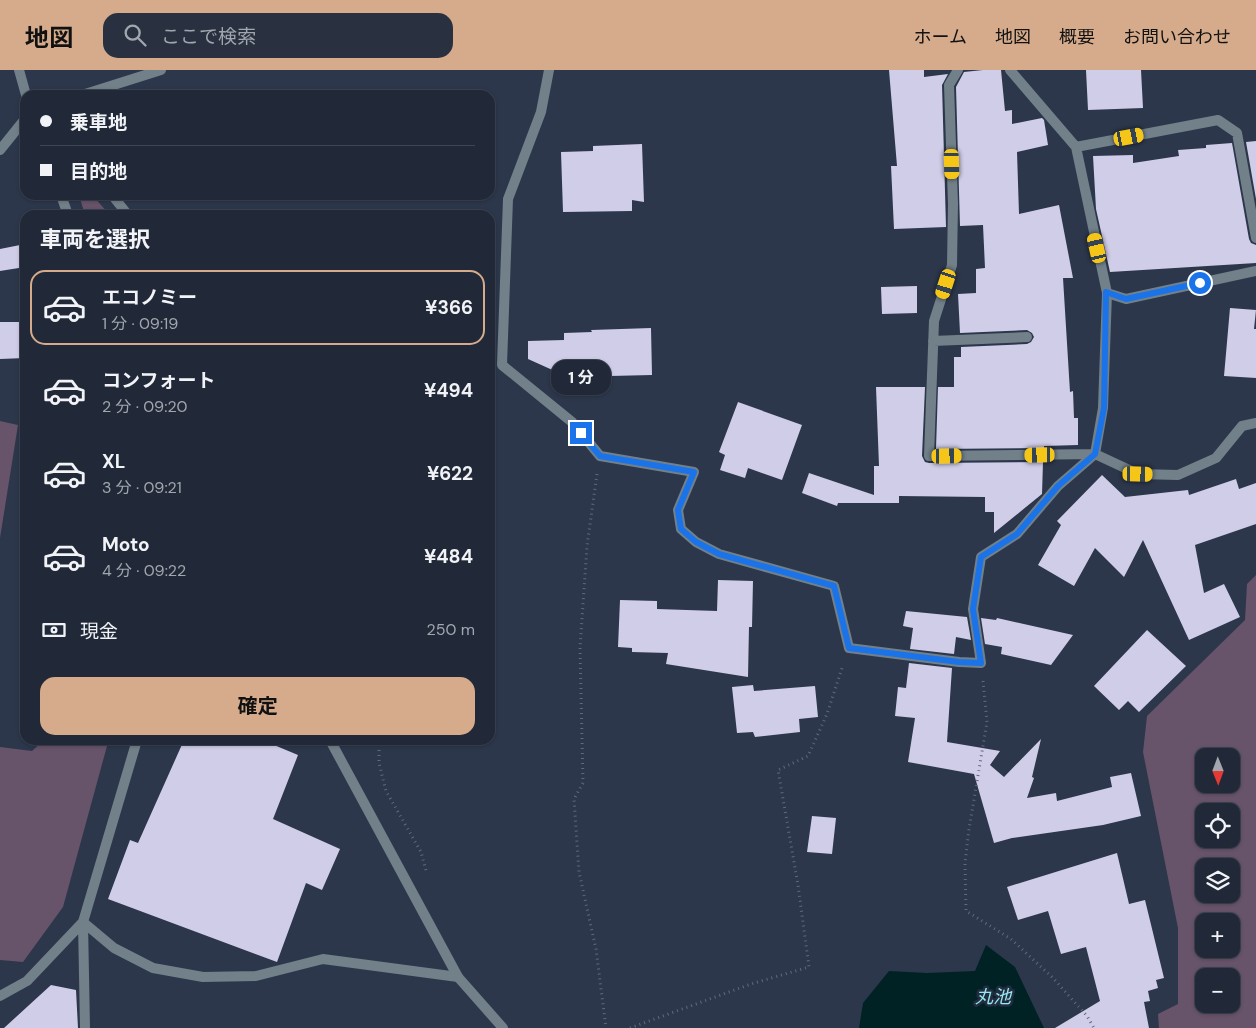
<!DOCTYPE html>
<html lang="ja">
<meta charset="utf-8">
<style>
body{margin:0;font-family:"DM Sans","Noto Sans JP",sans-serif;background:#293140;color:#f1f3f6;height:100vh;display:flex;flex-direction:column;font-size:19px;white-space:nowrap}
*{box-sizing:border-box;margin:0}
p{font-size:16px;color:#a2a6ae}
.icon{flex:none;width:28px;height:28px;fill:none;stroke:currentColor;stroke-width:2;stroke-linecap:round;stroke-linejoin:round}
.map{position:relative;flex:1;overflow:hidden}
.side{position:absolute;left:20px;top:140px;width:475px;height:535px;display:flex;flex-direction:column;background:#212938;border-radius:15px;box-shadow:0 1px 4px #0004,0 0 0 1px #3e4553}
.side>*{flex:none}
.top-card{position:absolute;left:20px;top:20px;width:475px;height:110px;border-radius:15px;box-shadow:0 1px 4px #0004,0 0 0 1px #3e4553;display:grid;align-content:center;height:110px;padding:0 20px;background:#212938}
.needle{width:32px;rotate:179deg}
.tools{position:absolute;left:1195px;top:678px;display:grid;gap:10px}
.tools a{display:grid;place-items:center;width:45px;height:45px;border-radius:10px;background:#212938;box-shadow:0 1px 4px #0004,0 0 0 1px #3e4553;font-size:25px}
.end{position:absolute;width:22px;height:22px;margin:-11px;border:6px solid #1a73e8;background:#fff;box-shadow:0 0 0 2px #fff}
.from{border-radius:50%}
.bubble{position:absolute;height:35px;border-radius:15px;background:#212938;box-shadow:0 1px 4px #0004,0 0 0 1px #3e4553;font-size:16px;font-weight:700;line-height:35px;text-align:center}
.car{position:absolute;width:15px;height:30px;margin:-15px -8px;border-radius:6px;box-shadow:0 0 4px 1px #0007;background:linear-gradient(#f5c518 24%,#345 0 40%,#f5c518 0 76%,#345 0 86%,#f5c518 0)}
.top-card b{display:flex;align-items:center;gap:18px;height:48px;font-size:19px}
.top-card b+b{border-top:1px solid #3e4553}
.top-card i{width:12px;height:12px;background:#f1f3f6}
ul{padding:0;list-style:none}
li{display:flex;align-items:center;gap:15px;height:75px;margin:0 10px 8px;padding:0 10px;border:2px solid transparent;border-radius:15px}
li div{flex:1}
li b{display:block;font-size:19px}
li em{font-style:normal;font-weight:700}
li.on{border-color:#d6ab8b}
li>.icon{width:45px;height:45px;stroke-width:1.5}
h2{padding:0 20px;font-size:22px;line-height:60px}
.pay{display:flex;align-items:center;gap:12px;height:55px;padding:0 20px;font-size:19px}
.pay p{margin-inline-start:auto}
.primary-button{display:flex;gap:10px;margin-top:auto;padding:10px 20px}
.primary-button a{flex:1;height:58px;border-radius:15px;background:#d6ab8b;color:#111;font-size:20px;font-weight:700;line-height:58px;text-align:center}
header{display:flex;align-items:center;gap:30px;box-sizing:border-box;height:70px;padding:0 25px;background:#d6ab8b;color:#111}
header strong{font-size:24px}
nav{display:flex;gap:28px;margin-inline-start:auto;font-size:18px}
.search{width:350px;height:45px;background:#293140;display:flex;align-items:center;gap:12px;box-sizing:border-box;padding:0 18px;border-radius:15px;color:#a2a6ae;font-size:19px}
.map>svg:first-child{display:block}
</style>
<header>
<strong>地図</strong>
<div class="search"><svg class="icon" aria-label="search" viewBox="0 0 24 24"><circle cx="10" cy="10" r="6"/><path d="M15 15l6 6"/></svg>ここで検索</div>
<nav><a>ホーム</a><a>地図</a><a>概要</a><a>お問い合わせ</a></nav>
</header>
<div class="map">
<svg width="1256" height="958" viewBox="0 0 1256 958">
<rect width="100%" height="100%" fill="#2c374b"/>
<!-- green -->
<path fill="#67536a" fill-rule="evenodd" d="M79,125H92L110,145H85Z
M0,351L18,355L0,468Z
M1256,505V958H1159L1158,944L1178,934V858L1143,682L1147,646L1245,550L1247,514ZM1204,686H1231V714H1204ZM1204,741H1231V769H1204ZM1204,796H1231V824H1204ZM1204,851H1231V879H1204ZM1204,906H1231V934H1204Z
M44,670H87L107,676L63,837L23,892L0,890V677L32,681Z"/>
<!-- water -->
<path fill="#002225" d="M986,875L1015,897L1044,958H859L863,933L889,901L927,903L975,901Z"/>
<!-- building -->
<path fill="#d0cde9" d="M889,0H924V7L948,4L942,15L946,157L894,159L891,96H897Z
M983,0H1001L1005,41L1012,40V54L1042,48L1044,50L1048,75L1017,82L1019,144L1059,135L1073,208H1063L1070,322L1073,321L1074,348H1078V375L1044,376V378L936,379L938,317H954V287H961V277L1027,274L1031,272L1034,267L1032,263L1027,260L960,263L958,224L976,223V199L985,198L983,155L960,156L956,17L964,2Z
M1086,0H1141L1143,38L1088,40Z
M1256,71V129L1246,72Z
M1232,73L1249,169L1251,173L1256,175V193L1110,202L1096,139L1093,86L1133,85V93L1179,86L1178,80L1206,78V75Z
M642,74L644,132L632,130V141L563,142L561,82L593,81V76Z
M25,174V197L0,201V179Z
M917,216V243L882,244L881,217Z
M1230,238L1256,240L1254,259H1256V308L1224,306Z
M0,252H25V288L0,289Z
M651,258L652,305L568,307L528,289V271L564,270V263L592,262L591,260Z
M876,317H925L922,386L925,392L929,393L1043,392L1042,424L994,463V442H985V427L899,426V433H838L837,436L802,423L809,403L874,425V396H879Z
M738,332L802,355L782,410L748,398L745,408L720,400L725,385L719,382Z
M1102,405L1125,427L1188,420L1189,425L1236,409L1239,419L1256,413V454L1195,475L1204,523L1224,514L1240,547L1189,570L1143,470L1124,507L1095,478L1074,516L1038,495L1061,455L1057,451Z
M718,510L753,511L752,557H749L748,607L666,594L668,583L632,582V578L618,577L620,530L657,531V539L717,541Z
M906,541L967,547L971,570L956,567L954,584L910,579L913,558L903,556Z
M981,548L996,550L997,548L1073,565L1051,595L1001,584L1002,577L985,574Z
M1147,560L1186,596L1139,642L1128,631L1119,640L1094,616Z
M909,593L952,598L947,672L1000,681L990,695L1004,707L1041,669L1032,707L1034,708L1027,728L1056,723L1057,731L1112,717L1110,707L1131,703L1141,746L1103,755L1012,768L994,773L974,704L908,692L915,648L895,646L898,617L906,618Z
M753,615L754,621L815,616L818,647L799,649L800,662L755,667L753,662L737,663L732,617Z
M184,670H262L298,685L273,749L340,779L322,820L306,813L277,892L108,829L130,770L138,773Z
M812,746L836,748L832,784L807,782Z
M1117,783L1129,834L1145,830L1164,908L1156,910L1158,918L1148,921L1150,931L1144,932L1149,958H1055L1100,931L1086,877L1061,884L1048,841L1018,850L1007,817Z
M51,915L76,920L78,958H4Z"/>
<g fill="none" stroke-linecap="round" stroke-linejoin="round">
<!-- path -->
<path stroke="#616a7c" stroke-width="3" stroke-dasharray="1 4" stroke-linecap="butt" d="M597,404L587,476L580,578L583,713L574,729L579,802L596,879L606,958
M983,611L987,652L969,759L965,793L966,841L1011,869L1053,908L1087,946L1094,958
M379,670V693L386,721L421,782L427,804
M630,958L751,914L809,897L798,815L778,700L808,686L827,644L843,595"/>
<!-- minor -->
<path stroke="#718089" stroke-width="10" d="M549,0L541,42L508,129L502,295L572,352L600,386L694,402L678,440L681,459L696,472L719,484L834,516L849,578L959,592L981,593L973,539L981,487L1017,464L1058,416L1095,384L1103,338L1107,223L1076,77L1010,0
M958,0L949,15L953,134L952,195L934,251L929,386L1095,384L1138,404L1178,405L1216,388L1242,356L1256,353
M82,25L161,0
M1076,77L1218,50L1237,63L1256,168
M0,80L25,49
M112,125L128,145
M1107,223L1126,229L1256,201
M933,271L1027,267
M83,852L114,878L153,898L203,907L256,906L323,889L458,907
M0,926L27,911L83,852
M85,958L83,852L137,670"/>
<!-- tertiary -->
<path stroke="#718089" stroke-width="10" d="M19,0L26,25
M61,125L68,145
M330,670L458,907L503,958"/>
</g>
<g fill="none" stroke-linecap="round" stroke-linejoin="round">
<!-- route -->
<path stroke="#1a73e8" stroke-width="6" d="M581,363L600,386L694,402L678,440L681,459L696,472L719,484L834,516L849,578L959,592L981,593L973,539L981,487L1017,464L1058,416L1095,384L1104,338L1106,222L1126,229L1200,213"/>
</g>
<g text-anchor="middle" stroke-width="5" stroke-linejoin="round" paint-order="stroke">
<!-- water labels -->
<g font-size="18" font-style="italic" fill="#97e7ef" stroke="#222d40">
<text x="993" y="933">丸池</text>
</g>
</g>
</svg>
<div class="tools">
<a><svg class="needle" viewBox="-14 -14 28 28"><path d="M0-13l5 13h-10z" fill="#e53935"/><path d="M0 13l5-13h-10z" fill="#a2a6ae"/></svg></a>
<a><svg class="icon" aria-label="locate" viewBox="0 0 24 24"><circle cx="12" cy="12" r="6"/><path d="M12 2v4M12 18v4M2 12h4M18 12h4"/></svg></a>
<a><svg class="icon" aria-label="layers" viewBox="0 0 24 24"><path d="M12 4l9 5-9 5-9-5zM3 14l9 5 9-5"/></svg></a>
<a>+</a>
<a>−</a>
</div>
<i class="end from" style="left:1200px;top:213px"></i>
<i class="end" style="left:581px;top:363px"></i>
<div class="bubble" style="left:551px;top:290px;width:60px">1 分</div>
<i class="car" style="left:1129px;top:67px;rotate:79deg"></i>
<i class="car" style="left:952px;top:94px;rotate:178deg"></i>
<i class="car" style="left:1097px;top:178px;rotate:347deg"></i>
<i class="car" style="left:946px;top:214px;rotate:198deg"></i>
<i class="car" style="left:1040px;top:385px;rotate:269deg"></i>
<i class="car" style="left:947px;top:386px;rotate:89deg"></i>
<i class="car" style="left:1138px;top:404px;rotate:91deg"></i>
<div class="top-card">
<b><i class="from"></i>乗車地</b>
<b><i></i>目的地</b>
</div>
<section class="side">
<h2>車両を選択</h2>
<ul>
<li class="on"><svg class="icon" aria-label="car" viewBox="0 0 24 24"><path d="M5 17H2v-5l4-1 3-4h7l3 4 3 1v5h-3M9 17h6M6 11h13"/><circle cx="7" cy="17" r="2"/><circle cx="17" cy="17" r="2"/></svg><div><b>エコノミー</b><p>1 分 · 09:19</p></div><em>¥366</em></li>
<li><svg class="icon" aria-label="car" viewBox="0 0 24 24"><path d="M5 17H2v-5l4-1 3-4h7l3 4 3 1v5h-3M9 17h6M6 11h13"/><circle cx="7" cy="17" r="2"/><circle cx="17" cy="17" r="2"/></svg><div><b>コンフォート</b><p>2 分 · 09:20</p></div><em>¥494</em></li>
<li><svg class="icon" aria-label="car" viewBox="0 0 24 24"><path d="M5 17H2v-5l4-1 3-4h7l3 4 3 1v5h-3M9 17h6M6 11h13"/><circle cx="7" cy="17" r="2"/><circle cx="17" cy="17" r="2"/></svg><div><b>XL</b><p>3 分 · 09:21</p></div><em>¥622</em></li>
<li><svg class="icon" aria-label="car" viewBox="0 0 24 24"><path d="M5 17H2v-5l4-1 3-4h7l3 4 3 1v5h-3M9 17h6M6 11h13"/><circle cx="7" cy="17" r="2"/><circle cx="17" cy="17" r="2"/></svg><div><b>Moto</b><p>4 分 · 09:22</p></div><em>¥484</em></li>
</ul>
<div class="pay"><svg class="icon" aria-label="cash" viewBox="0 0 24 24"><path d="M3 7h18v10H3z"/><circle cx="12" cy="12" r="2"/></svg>現金<p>250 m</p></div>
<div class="primary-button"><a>確定</a></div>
</section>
</div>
